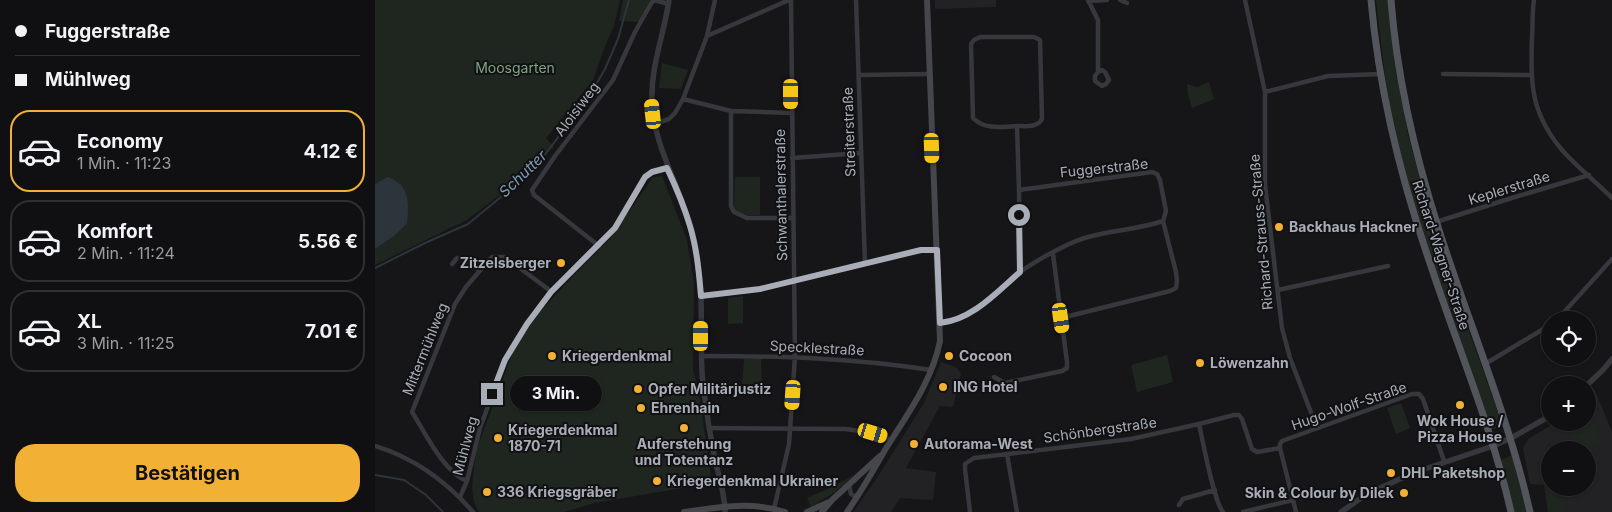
<!DOCTYPE html>
<html lang="de">
<meta charset="utf-8">
<style>
body{margin:0;font-family:Inter,sans-serif;background:#1e1e20;color:#f1f3f6;height:100vh;display:flex;flex-direction:column;font-size:19px;white-space:nowrap}
*{box-sizing:border-box;margin:0}
p{font-size:16px;color:#9c9d9f}
.icon{flex:none;width:28px;height:28px;fill:none;stroke:currentColor;stroke-width:2;stroke-linecap:round;stroke-linejoin:round}
.map{position:relative;flex:1;overflow:hidden}
.details{display:flex;flex-direction:column;background:#101012;width:375px}
.details>*{flex:none}
.banner{display:grid;align-content:center;height:110px;padding:0 15px;background:#101012}
.buttons{position:absolute;left:1166px;top:311px;display:grid;gap:10px}
.buttons a{display:grid;place-items:center;width:55px;height:55px;border-radius:50%;background:#101012;box-shadow:0 1px 4px #0004,0 0 0 1px #303032;font-size:25px}
.end{position:absolute;width:22px;height:22px;margin:-11px;border:6px solid #a8adb8;background:#111;box-shadow:0 0 0 2px #111}
.from{border-radius:50%}
.bubble{position:absolute;height:35px;border-radius:18px;background:#101012;box-shadow:0 1px 4px #0004,0 0 0 1px #303032;font-size:16px;font-weight:700;line-height:35px;text-align:center}
.car{position:absolute;width:15px;height:30px;margin:-15px -8px;border-radius:6px;box-shadow:0 0 4px 1px #0007;background:linear-gradient(#f5c518 24%,#345 0 40%,#f5c518 0 76%,#345 0 86%,#f5c518 0)}
.banner b{display:flex;align-items:center;gap:18px;height:48px;font-size:19px}
.banner b+b{border-top:1px solid #303032}
.banner i{width:12px;height:12px;background:#f1f3f6}
ul{padding:0;list-style:none}
li{display:flex;align-items:center;gap:15px;height:82px;margin:0 10px 8px;padding:0 5px;border:2px solid #303032;border-radius:20px}
li div{flex:1}
li b{display:block;font-size:19px}
li em{font-style:normal;font-weight:700}
li.current{border-color:#f2b134}
li>.icon{width:45px;height:45px;stroke-width:1.5}
.button{display:flex;gap:10px;margin-top:auto;padding:10px 15px}
.button a{flex:1;height:58px;border-radius:20px;background:#f2b134;color:#111;font-size:20px;font-weight:700;line-height:58px;text-align:center}
main{display:flex;flex:1;min-height:0}
.map>svg:first-child{display:block}
</style>
<main>
<section class="details">
<div class="banner">
<b><i class="from"></i>Fuggerstraße</b>
<b><i></i>Mühlweg</b>
</div>
<ul>
<li class="current"><svg class="icon" aria-label="car" viewBox="0 0 24 24"><path d="M5 17H2v-5l4-1 3-4h7l3 4 3 1v5h-3M9 17h6M6 11h13"/><circle cx="7" cy="17" r="2"/><circle cx="17" cy="17" r="2"/></svg><div><b>Economy</b><p>1 Min. · 11:23</p></div><em>4.12 €</em></li>
<li><svg class="icon" aria-label="car" viewBox="0 0 24 24"><path d="M5 17H2v-5l4-1 3-4h7l3 4 3 1v5h-3M9 17h6M6 11h13"/><circle cx="7" cy="17" r="2"/><circle cx="17" cy="17" r="2"/></svg><div><b>Komfort</b><p>2 Min. · 11:24</p></div><em>5.56 €</em></li>
<li><svg class="icon" aria-label="car" viewBox="0 0 24 24"><path d="M5 17H2v-5l4-1 3-4h7l3 4 3 1v5h-3M9 17h6M6 11h13"/><circle cx="7" cy="17" r="2"/><circle cx="17" cy="17" r="2"/></svg><div><b>XL</b><p>3 Min. · 11:25</p></div><em>7.01 €</em></li>
</ul>
<div class="button"><a>Bestätigen</a></div>
</section>
<div class="map">
<svg width="1237" height="512" viewBox="0 0 1237 512">
<rect width="100%" height="100%" fill="#161618"/>
<!-- built -->
<path fill="#222225" fill-rule="evenodd" d="M560,0H621V7L560,9Z
M566,362L581,367L586,373L578,407L565,406L531,468L561,472L558,500L525,498L516,512H478L502,478L549,403Z
M1220,390L1237,432V512H1173L1169,485L1155,484L1148,448L1153,439L1180,423L1212,422L1213,396ZM1175,450H1212V488H1175Z"/>
<!-- green -->
<path fill="#1e261f" d="M0,0H245L239,26L230,46L218,80L171,138L179,147L126,194L92,220L0,265V249L19,236L12,177L0,184Z
M248,0H276L264,22L244,21Z
M1001,0H1013L1021,62L1033,135L1050,197L1094,331L1128,426L1115,430L1041,216L1025,160L1012,93Z
M287,63L313,70L306,89L284,88Z
M834,82L839,99L817,108L813,95L812,84L822,87Z
M287,176L312,240L319,284L318,370L323,387L337,483L220,503L189,512H104L99,502L97,486L101,451L139,349L163,314L201,273L235,239L278,177Z
M360,177H385V215H372L361,211L359,205Z
M368,296V323L353,324V298Z
M792,355L798,382L762,392L756,365Z
M369,359H386L387,383L367,386Z
M1026,403L1035,428L1021,434L1012,408Z
M1213,410L1227,443L1212,450H1203L1191,423L1212,422Z
M1137,455L1152,512H1139L1126,460Z
M479,475L460,492L436,507L432,498L457,487Z
M1170,482H1175V488H1188L1191,512H1173Z"/>
<!-- water -->
<path fill="#2c353c" d="M12,177C35,184 34,203 32,223L19,236L0,249V184Z"/>
<g fill="none" stroke-linecap="round" stroke-linejoin="round">
<!-- stream -->
<path stroke="#2c353c" stroke-width="2" d="M0,268L50,243L93,224L132,192L165,161L214,97L230,69L243,39L254,0
M0,475L29,480L51,495L68,512"/>
<!-- minor -->
<path stroke="#37383d" stroke-width="4.5" d="M481,0L490,264
M713,0L723,20V72L720,76V81L727,86L731,84L734,80L730,72L727,70L723,72
M745,0L752,3
M870,0L890,92V185L907,328L915,358L942,428
M1159,0C1157,13 1158,26 1157,38C1155,84 1156,113 1187,150C1202,167 1221,182 1237,198
M713,1L732,0
M332,36L414,0
M1068,74L1155,75
M484,75L554,74
M890,92L953,76L1006,74
M308,99L356,111L416,113
M356,111V206L359,212L372,218H418
M279,124L294,119L300,113L308,99L332,36L340,0
M642,126C651,126 662,128 667,119L665,40L659,37H605L599,40L596,44L598,118C610,130 626,127 642,126L644,190
M417,158L486,153
M1061,222L1140,197L1214,175
M224,246L159,195L157,190L180,156L238,80L260,32L277,2L279,0L294,4
M77,264L82,258H85L105,270
M645,273L644,190L777,172L782,174L785,180L791,211L788,221L801,272L802,281L801,288L795,291L686,318
M903,290L1013,266
M326,296L385,289L546,250L562,251
M1182,320L1237,259
M565,323C598,319 620,291 645,272C662,260 697,240 717,236C740,230 765,229 788,221
M326,356C403,356 479,358 556,370
M1110,364L1175,325
M619,377L630,383L687,371L692,368V362L678,254
M824,424C828,442 839,502 848,512
M334,428L471,429L498,433L517,440
M0,446C39,458 71,481 98,512
M905,448V444L907,441L1037,394H1044L1048,399L1069,461
M905,448L921,512
M632,454L642,512
M92,481C68,471 51,434 37,412L80,304L91,287L113,261L117,257H130L177,292
M474,485L476,494L479,496L483,495
M85,497L92,481L105,428L130,360L139,345L165,306L177,292L240,228L271,177L277,172L292,168
M804,505L808,499L840,490
M399,509L414,444L420,356L416,0
M595,512L590,469V464L599,458L756,439L824,424L859,415H864L867,419L877,449L882,452L905,448
M868,512L918,500"/>
<!-- tertiary -->
<path stroke="#37383d" stroke-width="5.5" d="M294,0C289,35 275,68 277,104C280,150 306,187 316,230C322,253 325,275 326,298C327,327 325,356 328,385C331,410 335,435 340,460C344,477 350,494 350,512
M1212,385L1228,370L1237,359
M966,512L992,494L1038,473L1118,446L1136,438L1175,416"/>
<!-- secondary -->
<path stroke="#45474d" stroke-width="6" d="M309,512C343,507 377,501 410,512
M432,512L454,502
M447,512L457,500L505,456
M472,512C486,492 498,471 510,450C531,416 557,382 565,341L552,0"/>
<!-- primary -->
<path stroke="#53555c" stroke-width="7" d="M996,0C1004,91 1026,180 1056,266C1083,348 1117,428 1136,512
M1016,0C1022,79 1040,155 1064,230C1094,324 1133,415 1155,512"/>
</g>
<g fill="none" stroke-linecap="round" stroke-linejoin="round">
<!-- route -->
<path stroke="#a8adb8" stroke-width="6" d="M117,394L130,360L152,324L176,292L240,228L270,177L277,172L292,168C301,187 309,206 315,226C322,249 324,273 326,296L385,289L546,250H562L565,323C597,320 622,292 645,272L644,215"/>
</g>
<!-- markers -->
<g fill="#f2b134" stroke="#111113" stroke-width="2">
<circle cx="904" cy="227" r="5"/>
<circle cx="186" cy="263" r="5"/>
<circle cx="177" cy="356" r="5"/>
<circle cx="574" cy="356" r="5"/>
<circle cx="825" cy="363" r="5"/>
<circle cx="568" cy="387" r="5"/>
<circle cx="263" cy="389" r="5"/>
<circle cx="1085" cy="405" r="5"/>
<circle cx="266" cy="408" r="5"/>
<circle cx="309" cy="428" r="5"/>
<circle cx="123" cy="438" r="5"/>
<circle cx="539" cy="444" r="5"/>
<circle cx="1016" cy="473" r="5"/>
<circle cx="282" cy="481" r="5"/>
<circle cx="112" cy="492" r="5"/>
<circle cx="1029" cy="493" r="5"/>
</g>
<g text-anchor="middle" stroke-width="4" stroke-linejoin="round" paint-order="stroke">
<!-- park labels -->
<g font-size="14" fill="#7fa381" stroke="#111113">
<text x="140" y="73">Moosgarten</text>
</g>
<!-- street labels -->
<g font-size="14" fill="#a8adb8" stroke="#111113">
<text transform="translate(202 109) rotate(-53)" y="5">Aloisiweg</text>
<text transform="translate(474 132) rotate(-92)" y="5">Streiterstraße</text>
<text transform="translate(729 168) rotate(-6)" y="5">Fuggerstraße</text>
<text transform="translate(1134 188) rotate(-17)" y="5">Keplerstraße</text>
<text transform="translate(406 195) rotate(-91)" y="5">Schwanthalerstraße</text>
<text transform="translate(886 232) rotate(-95)" y="5">Richard-Strauss-Straße</text>
<text transform="translate(1066 255) rotate(72)" y="5">Richard-Wagner-Straße</text>
<text transform="translate(442 348) rotate(3)" y="5">Specklestraße</text>
<text transform="translate(50 349) rotate(-68)" y="5">Mittermühlweg</text>
<text transform="translate(974 406) rotate(-19)" y="5">Hugo-Wolf-Straße</text>
<text transform="translate(725 430) rotate(-8)" y="5">Schönbergstraße</text>
<text transform="translate(90 446) rotate(-75)" y="5">Mühlweg</text>
</g>
<!-- poi labels -->
<g font-size="14" font-weight="bold" fill="#a8adb8" stroke="#111113" text-anchor="start">
<text x="914" y="232">Backhaus Hackner</text>
<text x="176" y="268" text-anchor="end">Zitzelsberger</text>
<text x="187" y="361">Kriegerdenkmal</text>
<text x="584" y="361">Cocoon</text>
<text x="835" y="368">Löwenzahn</text>
<text x="578" y="392">ING Hotel</text>
<text x="273" y="394">Opfer Militärjustiz</text>
<text x="276" y="413">Ehrenhain</text>
<text x="1085" y="426" text-anchor="middle">Wok House /<tspan x="1085" dy="16">Pizza House</tspan></text>
<text x="133" y="435">Kriegerdenkmal<tspan x="133" dy="16">1870-71</tspan></text>
<text x="309" y="449" text-anchor="middle">Auferstehung<tspan x="309" dy="16">und Totentanz</tspan></text>
<text x="549" y="449">Autorama-West</text>
<text x="1026" y="478">DHL Paketshop</text>
<text x="292" y="486">Kriegerdenkmal Ukrainer</text>
<text x="122" y="497">336 Kriegsgräber</text>
<text x="1019" y="498" text-anchor="end">Skin &amp; Colour by Dilek</text>
</g>
<!-- water labels -->
<g font-size="15" font-style="italic" fill="#7f9bb3" stroke="#111113">
<text transform="translate(148 174) rotate(-44)" y="5">Schutter</text>
</g>
</g>
</svg>
<div class="buttons">
<a><svg class="icon" aria-label="locate" viewBox="0 0 24 24"><circle cx="12" cy="12" r="6"/><path d="M12 2v4M12 18v4M2 12h4M18 12h4"/></svg></a>
<a>+</a>
<a>−</a>
</div>
<i class="end from" style="left:644px;top:215px"></i>
<i class="end" style="left:117px;top:394px"></i>
<div class="bubble" style="left:135px;top:376px;width:92px">3 Min.</div>
<i class="car" style="left:416px;top:94px;rotate:180deg"></i>
<i class="car" style="left:278px;top:114px;rotate:354deg"></i>
<i class="car" style="left:557px;top:148px;rotate:178deg"></i>
<i class="car" style="left:686px;top:318px;rotate:172deg"></i>
<i class="car" style="left:326px;top:336px;rotate:0deg"></i>
<i class="car" style="left:418px;top:395px;rotate:184deg"></i>
<i class="car" style="left:498px;top:433px;rotate:107deg"></i>
</div>
</main>
